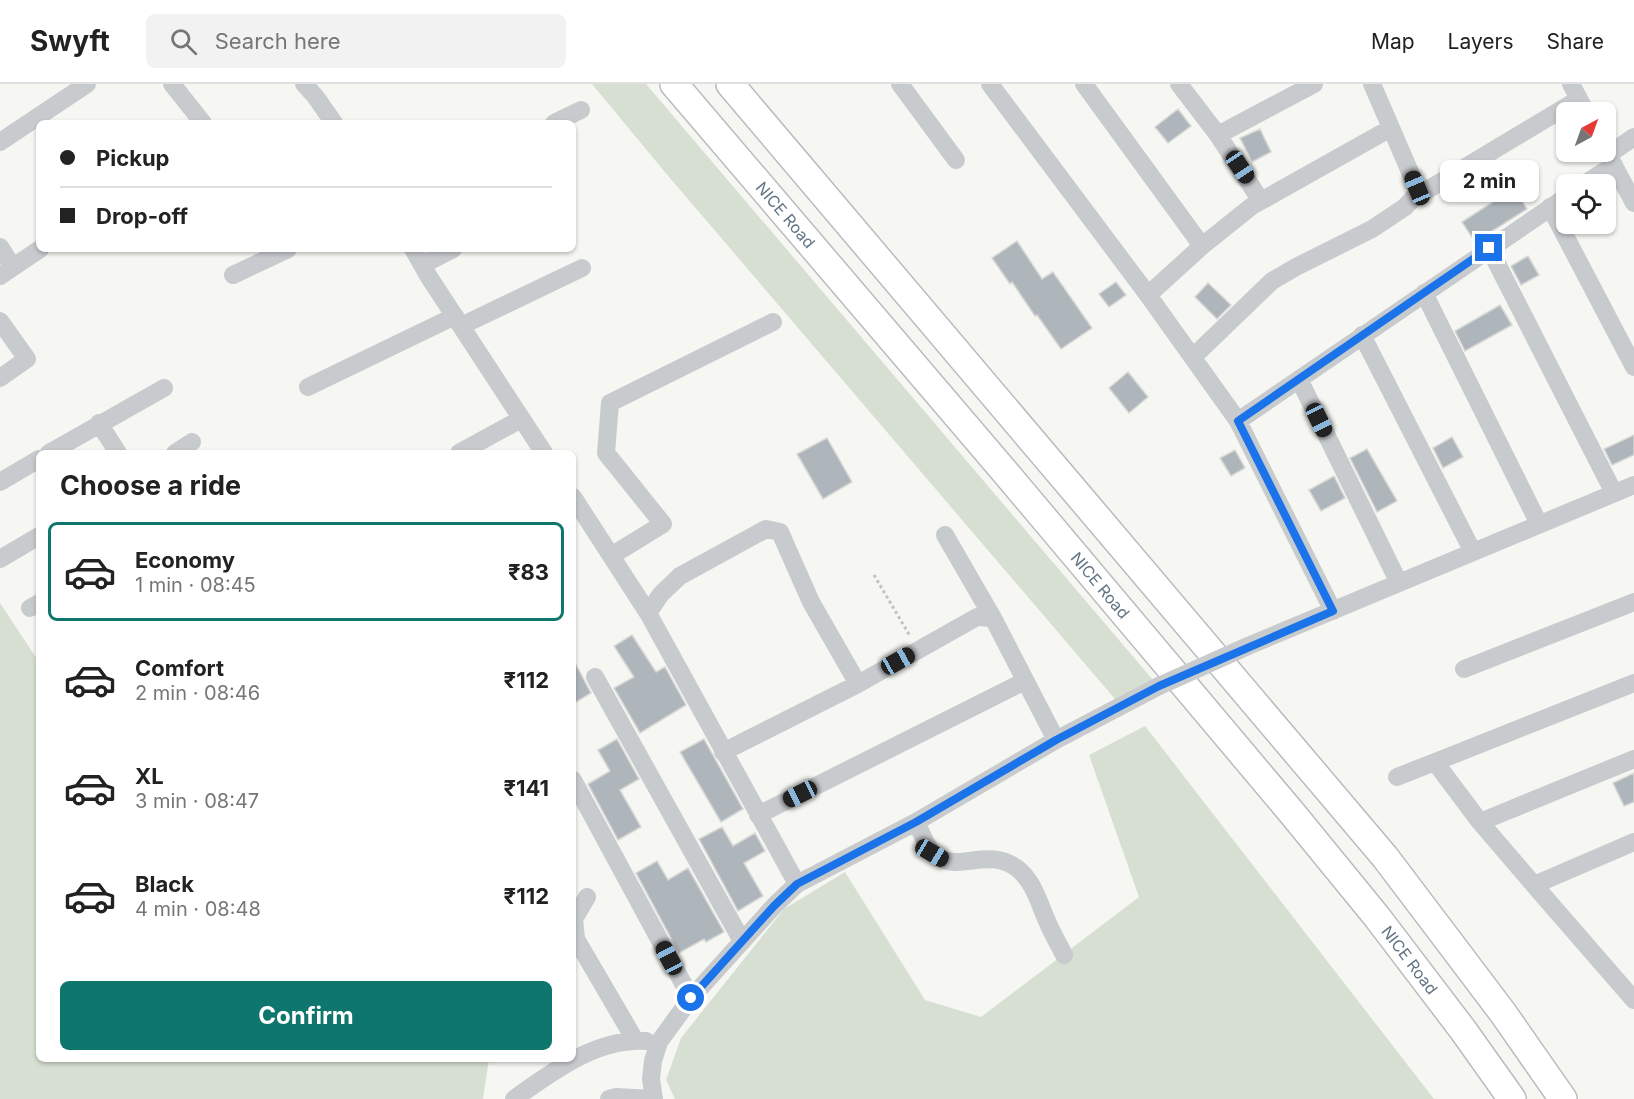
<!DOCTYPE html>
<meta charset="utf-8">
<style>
body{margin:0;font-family:Inter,sans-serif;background:#f2f2f2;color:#222;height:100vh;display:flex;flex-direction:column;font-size:22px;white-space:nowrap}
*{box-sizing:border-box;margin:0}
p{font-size:20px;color:#767676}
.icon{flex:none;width:33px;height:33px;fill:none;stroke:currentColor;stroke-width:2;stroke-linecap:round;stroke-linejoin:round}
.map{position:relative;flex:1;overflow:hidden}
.sheet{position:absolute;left:36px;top:366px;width:540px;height:612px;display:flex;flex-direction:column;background:#fff;border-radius:9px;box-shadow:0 2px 4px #0004}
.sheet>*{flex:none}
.banner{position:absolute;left:36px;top:36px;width:540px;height:132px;border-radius:9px;box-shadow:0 2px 4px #0004;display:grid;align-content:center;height:132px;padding:0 24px;background:#fff}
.needle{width:39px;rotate:41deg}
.tools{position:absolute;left:1556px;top:18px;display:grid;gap:12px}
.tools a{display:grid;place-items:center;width:60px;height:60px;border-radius:9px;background:#fff;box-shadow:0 2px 4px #0004;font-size:30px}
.end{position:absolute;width:27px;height:27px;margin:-14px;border:8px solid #1a73e8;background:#fff;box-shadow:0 0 0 3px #fff}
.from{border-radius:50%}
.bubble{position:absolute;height:42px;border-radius:9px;background:#fff;box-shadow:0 2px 4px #0004;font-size:20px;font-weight:700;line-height:42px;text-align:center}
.car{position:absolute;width:18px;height:36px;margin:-18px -9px;border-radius:8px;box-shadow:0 0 4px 2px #0007;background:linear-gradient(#222 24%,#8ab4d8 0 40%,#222 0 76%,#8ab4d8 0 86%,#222 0)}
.banner b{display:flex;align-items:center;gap:21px;height:57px;font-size:22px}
.banner b+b{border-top:2px solid #e0e0e0}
.banner i{width:15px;height:15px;background:#222}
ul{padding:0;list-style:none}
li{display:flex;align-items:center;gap:18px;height:99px;margin:0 12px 9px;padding:0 12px;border:3px solid transparent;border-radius:9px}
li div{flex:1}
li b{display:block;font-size:22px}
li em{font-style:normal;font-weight:700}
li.current{border-color:#0f766e}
li>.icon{width:54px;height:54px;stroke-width:1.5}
h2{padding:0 24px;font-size:27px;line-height:72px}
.button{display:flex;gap:12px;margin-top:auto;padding:12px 24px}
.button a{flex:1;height:69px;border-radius:9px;background:#0f766e;color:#fff;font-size:24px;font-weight:700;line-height:69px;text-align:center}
header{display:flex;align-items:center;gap:36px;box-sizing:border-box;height:84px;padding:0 30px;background:#fff;border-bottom:2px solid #e0e0e0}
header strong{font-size:28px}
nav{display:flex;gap:33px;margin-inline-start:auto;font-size:21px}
.search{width:420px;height:54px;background:#f2f2f2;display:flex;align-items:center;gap:15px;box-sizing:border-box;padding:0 21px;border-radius:9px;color:#767676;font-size:22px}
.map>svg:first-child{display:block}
</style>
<header>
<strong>Swyft</strong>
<div class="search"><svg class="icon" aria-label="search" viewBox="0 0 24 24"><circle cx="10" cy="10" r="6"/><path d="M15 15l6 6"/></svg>Search here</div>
<nav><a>Map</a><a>Layers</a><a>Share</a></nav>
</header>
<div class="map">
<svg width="1634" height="1015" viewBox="0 0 1634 1015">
<rect width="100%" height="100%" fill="#f6f6f2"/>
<!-- green -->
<path fill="#d7dfd3" d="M592,0H646L1153,596L1115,615L664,87Z
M0,519L39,578V975H489L483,1015H0Z
M1145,642L1434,1015H675L666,996L681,954L784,825L845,788L925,916L981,933L1139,813L1089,671Z"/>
<!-- building -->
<path fill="#aeb6bc" stroke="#d7d8d5" stroke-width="1.5" d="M1178,25L1191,42L1168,59L1155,43Z
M1260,45L1271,68L1252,78L1240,54Z
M1514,104L1527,125L1475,158L1462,138Z
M1017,157L1042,195L1053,188L1092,244L1061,265L1037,231L1035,232L1012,198L1010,200L992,174Z
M1528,172L1539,191L1521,201L1511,182Z
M1116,198L1126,211L1109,223L1099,210Z
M1208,199L1231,221L1217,235L1195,213Z
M1500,221L1512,241L1465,267L1455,247Z
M1128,288L1148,313L1129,329L1109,304Z
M1634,351V371L1612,381L1604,365Z
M1452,353L1463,373L1443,384L1433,364Z
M827,354L852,398L823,415L797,370Z
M1367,365L1397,417L1377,428L1350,374Z
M1235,366L1245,384L1231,392L1220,374Z
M1334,392L1345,414L1321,427L1309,406Z
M632,551L656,588L665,583L686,621L640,649L614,604L634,593L614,562Z
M573,575L591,609L573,620Z
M617,655L639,695L620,706L641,743L618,756L588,700L610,687L598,666Z
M704,655L743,725L721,738L680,668Z
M1634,689V718L1624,722L1613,699Z
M722,743L733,762L755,749L765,767L744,779L763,812L738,827L699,755Z
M657,777L668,796L688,784L724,848L706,858L704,855L679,869L636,789Z"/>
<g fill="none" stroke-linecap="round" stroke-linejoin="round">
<defs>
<g id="highway">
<path id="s1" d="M674,0L1005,388L1292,729L1377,833L1463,946L1512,1015"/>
<path d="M730,0L1385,773L1503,929L1563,1015"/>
</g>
</defs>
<!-- highway casing -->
<use href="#highway" stroke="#b9bcbf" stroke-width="30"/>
<!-- path -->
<path stroke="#c0c2c4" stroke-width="3" stroke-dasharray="3 3" stroke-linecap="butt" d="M874,491L910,552"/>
<!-- minor -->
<path stroke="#c8cbce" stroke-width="18" d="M172,0L203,39
M304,0L315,12L334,39
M900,0L956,76
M990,0L1148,211L1238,337L1333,527
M1084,0L1202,162L1148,211
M1179,0L1218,51L1261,117L1252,122L1202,162
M1372,0L1417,104L1424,108L1579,15
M1571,0L1586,28
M554,39L581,26
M1218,51L1314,0
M0,58L87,0
M1605,65L1634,119
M1608,71L1634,53
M1584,100L1614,81
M1261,117L1391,44
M1550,123L1634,283
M0,163L13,183
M1489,164L1614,409
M413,165L429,193L544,369
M422,181L453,165
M233,191L288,165
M0,192L40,165
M1424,209L1539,440
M0,237L27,275L0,294
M461,242L582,184
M1362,251L1473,468
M1193,273L1272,197L1296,183L1372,145L1405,123L1420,107
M1299,295L1399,499
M308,303L455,232
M1238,337L1566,113
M99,339L118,369
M49,369L164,304
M175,369L192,358
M459,369L521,335
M0,398L39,375
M573,413L648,529L797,800
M945,451L993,534
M611,472L663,440L606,369L610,319L773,238
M0,475L39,452
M30,524L39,519
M648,529L661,510L680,492L766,445L780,448L811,518L858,600L977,533L993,534L1056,656
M1248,562L1634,401
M1464,585L1634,518
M595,593L742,857
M723,668L858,600
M1397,693L1435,678
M573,696L691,914
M758,731L1025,597
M916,738C921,747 926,763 934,770C958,791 987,761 1018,785C1034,798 1039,819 1047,837C1052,849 1058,859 1064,871
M1480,738L1634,675
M1634,758L1534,801L1634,916
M1534,801L1480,738L1435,678L1634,599
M587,813L574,835L576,855L635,956
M514,1015C552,988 596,954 646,957
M609,1015L616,1013L653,1015
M654,1015L651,995L653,977L659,958L691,914L774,822L797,800L916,738L1056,656L1159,602"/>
<!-- highway -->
<use href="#highway" stroke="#fff" stroke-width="27"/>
<!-- minor-bridge -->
<path stroke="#c8cbce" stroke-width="18" d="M1159,602L1248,562"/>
</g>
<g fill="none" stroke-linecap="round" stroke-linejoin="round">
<!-- route -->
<path stroke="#1a73e8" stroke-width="8" d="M691,914L774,822L797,800L916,738L1056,656L1159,602L1333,527L1238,337L1489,164"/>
</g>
<g text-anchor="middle" stroke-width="6" stroke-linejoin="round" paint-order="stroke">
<!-- street labels -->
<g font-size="16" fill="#627586" stroke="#fff">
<text dy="6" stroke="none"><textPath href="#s1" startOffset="172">NICE Road</textPath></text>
<text dy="6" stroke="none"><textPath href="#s1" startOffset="658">NICE Road</textPath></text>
<text dy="6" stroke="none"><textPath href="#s1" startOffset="1144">NICE Road</textPath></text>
</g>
</g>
</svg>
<div class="tools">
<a><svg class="needle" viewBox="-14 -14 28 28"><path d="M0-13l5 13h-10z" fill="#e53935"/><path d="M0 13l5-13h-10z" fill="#767676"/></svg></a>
<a><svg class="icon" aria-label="locate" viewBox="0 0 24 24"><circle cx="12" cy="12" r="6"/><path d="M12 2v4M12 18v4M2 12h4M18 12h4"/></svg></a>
</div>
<i class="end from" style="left:691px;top:914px"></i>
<i class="end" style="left:1489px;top:164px"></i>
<div class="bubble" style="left:1440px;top:76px;width:99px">2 min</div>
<i class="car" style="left:1240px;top:83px;rotate:146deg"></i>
<i class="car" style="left:1417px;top:104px;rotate:337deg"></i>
<i class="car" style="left:1319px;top:336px;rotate:154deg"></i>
<i class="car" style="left:898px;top:577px;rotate:61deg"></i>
<i class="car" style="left:800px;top:710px;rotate:243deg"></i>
<i class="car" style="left:932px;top:769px;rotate:121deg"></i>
<i class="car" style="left:669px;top:874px;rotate:332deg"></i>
<div class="banner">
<b><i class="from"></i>Pickup</b>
<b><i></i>Drop-off</b>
</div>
<section class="sheet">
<h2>Choose a ride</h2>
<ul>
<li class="current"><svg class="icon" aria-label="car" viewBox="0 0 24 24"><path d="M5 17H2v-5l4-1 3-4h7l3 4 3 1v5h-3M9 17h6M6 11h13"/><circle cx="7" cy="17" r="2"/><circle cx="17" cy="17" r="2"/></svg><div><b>Economy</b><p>1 min · 08:45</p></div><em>₹83</em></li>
<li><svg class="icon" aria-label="car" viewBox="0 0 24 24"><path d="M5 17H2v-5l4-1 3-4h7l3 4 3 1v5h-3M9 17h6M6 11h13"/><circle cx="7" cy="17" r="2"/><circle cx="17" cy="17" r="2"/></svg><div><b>Comfort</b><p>2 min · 08:46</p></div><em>₹112</em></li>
<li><svg class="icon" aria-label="car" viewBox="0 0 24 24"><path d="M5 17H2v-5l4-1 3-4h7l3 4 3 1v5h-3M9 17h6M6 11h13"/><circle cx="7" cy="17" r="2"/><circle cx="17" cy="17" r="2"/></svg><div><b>XL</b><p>3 min · 08:47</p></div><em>₹141</em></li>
<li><svg class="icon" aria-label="car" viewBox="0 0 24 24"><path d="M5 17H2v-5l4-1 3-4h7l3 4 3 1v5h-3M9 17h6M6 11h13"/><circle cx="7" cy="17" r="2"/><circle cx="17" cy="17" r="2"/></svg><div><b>Black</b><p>4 min · 08:48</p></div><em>₹112</em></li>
</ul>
<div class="button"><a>Confirm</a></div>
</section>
</div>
